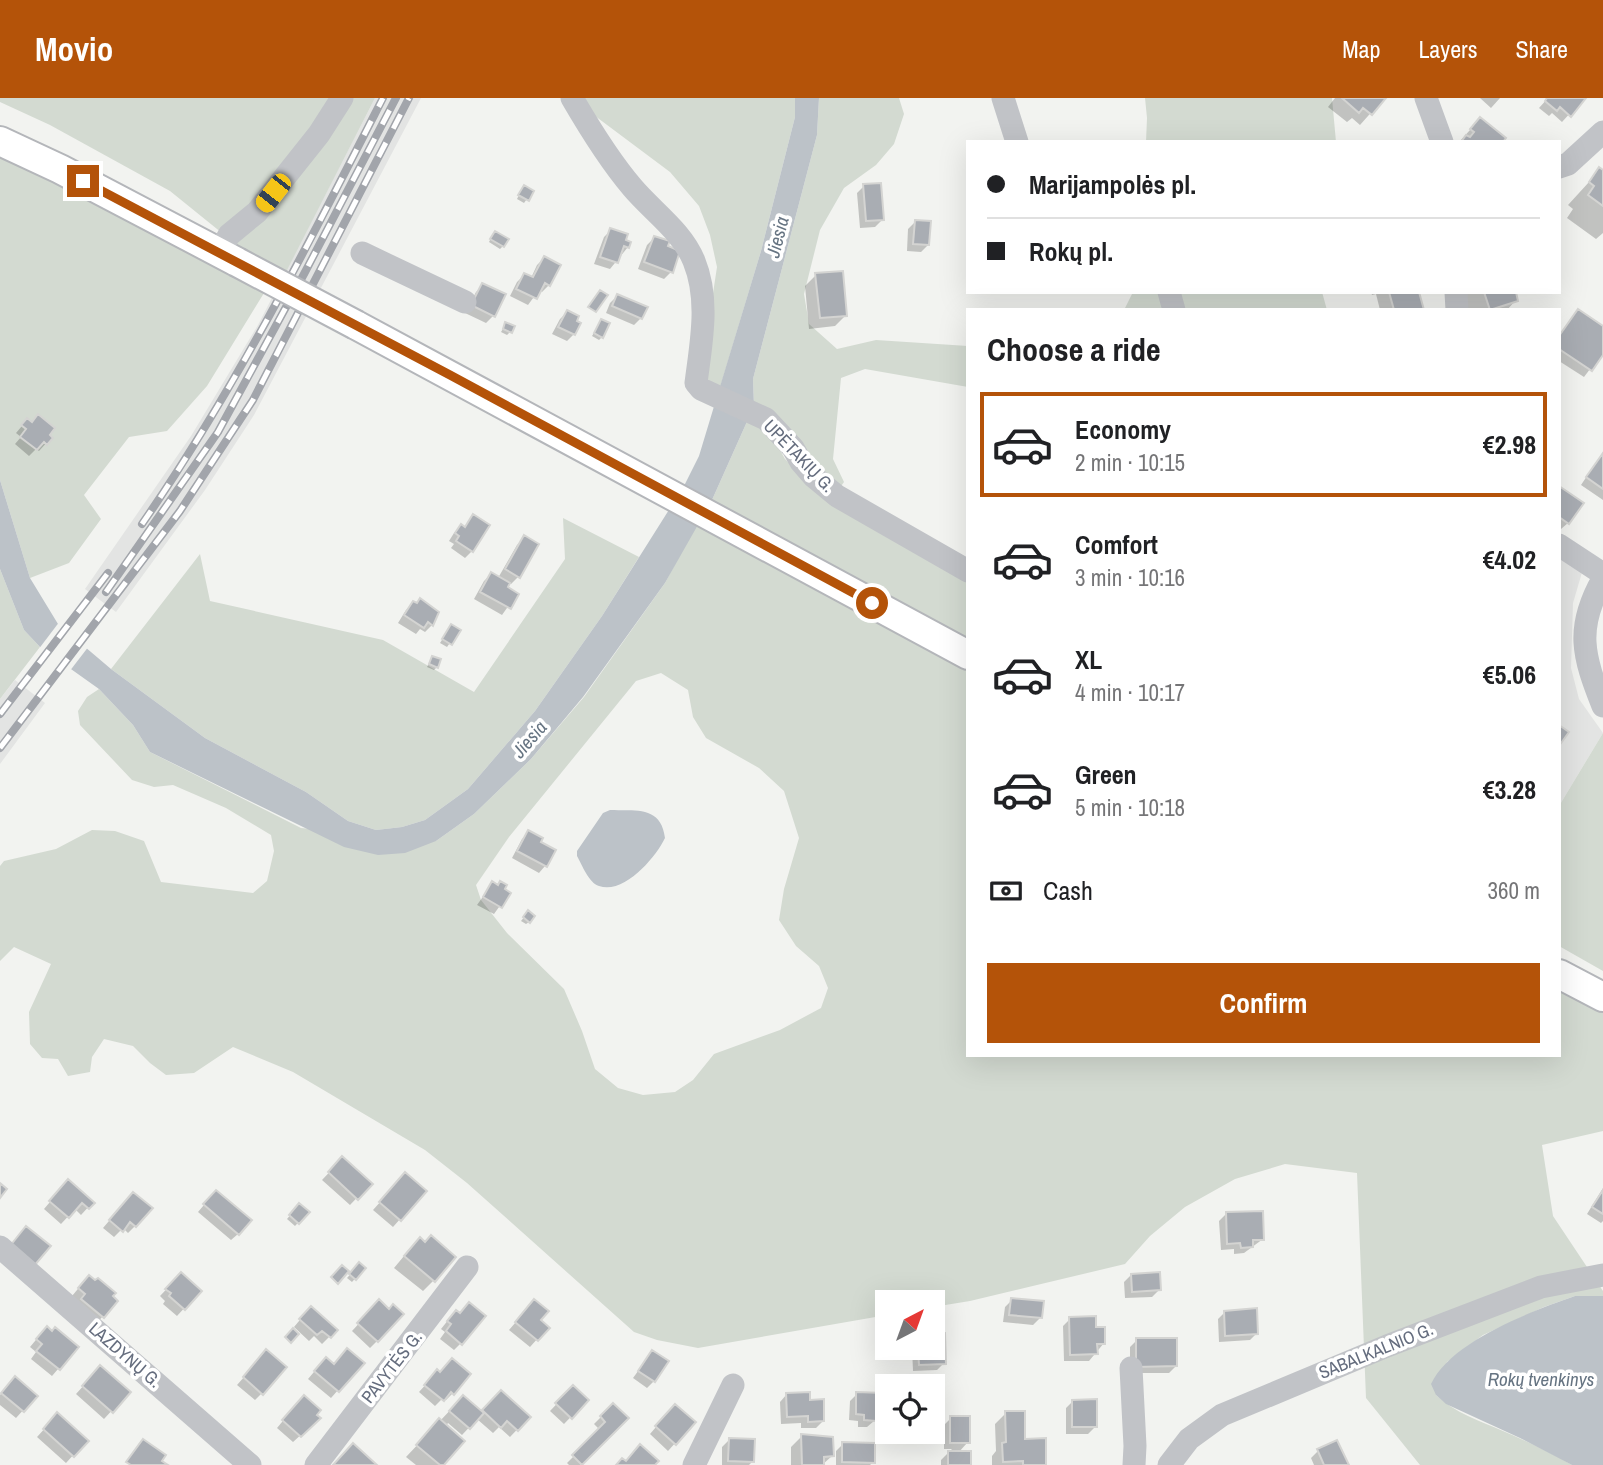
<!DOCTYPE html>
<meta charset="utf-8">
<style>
body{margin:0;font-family:"Archivo Narrow",sans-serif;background:#f2f2f2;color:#202124;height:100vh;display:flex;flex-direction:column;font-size:26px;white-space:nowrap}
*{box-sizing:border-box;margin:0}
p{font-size:23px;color:#757577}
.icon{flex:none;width:38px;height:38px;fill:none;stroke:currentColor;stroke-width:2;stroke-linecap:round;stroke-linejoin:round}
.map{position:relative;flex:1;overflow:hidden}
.drawer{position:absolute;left:966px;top:210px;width:595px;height:749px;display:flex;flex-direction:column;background:#fff;border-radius:0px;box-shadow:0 7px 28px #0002}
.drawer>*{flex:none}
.guide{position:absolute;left:966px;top:42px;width:595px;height:154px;border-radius:0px;box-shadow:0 7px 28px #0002;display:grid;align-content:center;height:154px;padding:0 21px;background:#fff}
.needle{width:46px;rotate:41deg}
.fabs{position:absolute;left:875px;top:1192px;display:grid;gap:14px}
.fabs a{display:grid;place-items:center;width:70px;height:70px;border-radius:0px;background:#fff;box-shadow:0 7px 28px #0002;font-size:35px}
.end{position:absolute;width:32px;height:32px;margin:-16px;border:9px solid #b45309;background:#fff;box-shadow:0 0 0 4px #fff}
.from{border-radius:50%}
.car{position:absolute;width:21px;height:42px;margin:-21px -10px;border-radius:9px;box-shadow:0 0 5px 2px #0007;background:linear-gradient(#f5c518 24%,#345 0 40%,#f5c518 0 76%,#345 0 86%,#f5c518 0)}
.guide b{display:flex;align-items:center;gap:24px;height:66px;font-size:26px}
.guide b+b{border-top:2px solid #e0e0e0}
.guide i{width:18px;height:18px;background:#202124}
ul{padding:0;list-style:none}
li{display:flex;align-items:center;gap:21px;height:105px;margin:0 14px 10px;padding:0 7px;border:4px solid transparent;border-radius:0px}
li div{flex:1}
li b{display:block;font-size:26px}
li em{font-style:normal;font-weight:700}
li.active{border-color:#b45309}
li>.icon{width:63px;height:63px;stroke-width:1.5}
h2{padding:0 21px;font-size:32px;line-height:84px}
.pay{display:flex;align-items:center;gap:18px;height:77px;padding:0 21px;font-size:26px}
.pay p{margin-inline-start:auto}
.action{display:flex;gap:14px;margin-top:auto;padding:14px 21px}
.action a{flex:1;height:80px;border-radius:0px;background:#b45309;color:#fff;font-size:28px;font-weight:700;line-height:80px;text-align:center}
header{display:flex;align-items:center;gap:42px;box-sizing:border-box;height:98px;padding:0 35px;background:#b45309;color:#fff}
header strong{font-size:33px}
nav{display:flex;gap:38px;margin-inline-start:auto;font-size:24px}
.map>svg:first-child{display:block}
</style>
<header>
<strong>Movio</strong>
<nav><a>Map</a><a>Layers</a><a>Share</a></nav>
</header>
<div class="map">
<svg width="1603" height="1367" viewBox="0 0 1603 1367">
<rect width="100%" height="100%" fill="#f2f3f0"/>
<!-- built -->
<path fill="#e3e4e3" d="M375,0H421L254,317L205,392L116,514L85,491L191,338L258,227Z
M1559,452L1583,471L1573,505L1571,570L1579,601L1603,635L1559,708Z
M15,582L45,605L0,666V601Z"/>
<!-- green -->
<path fill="#d3dad1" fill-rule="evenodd" d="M0,0H375L286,174L243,152L170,93L50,27L0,4Z
M571,0H795V19L761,153L719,293L701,274L717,169L710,137L699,108L670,74Z
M819,0H899L904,16L894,46L876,67L844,90L820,132L804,196L809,226L837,251L876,242L968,248V289L865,271L841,280L833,361L844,384L839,391L776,345L785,361L802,378L968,483V541L712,402L754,308L753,281L817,37Z
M1145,0H1332L1336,44H1146L1147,20Z
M0,58L61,85L204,160L264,195L207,288L167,333L129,339L84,397L101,421L69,465L30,480L0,382Z
M1133,194H1322L1327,212H1124Z
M563,420L639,459L602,518L535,613L468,691L425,722L402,729L376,732L348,723L306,694L205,640L111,571L200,456L210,503L383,542L474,594L565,461Z
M696,427L968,569V957H1559V887L1603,910V1033L1542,1047L1553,1118L1603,1193V1198H1575L1544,1209L1483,1237L1447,1264L1436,1297C1455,1315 1480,1323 1503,1333C1526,1343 1550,1354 1572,1367H1420L1366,1300L1357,1075L1285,1066L1235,1081L1185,1109L1150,1138L1125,1166L970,1203L933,1209V1204H887V1217L698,1250L657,1242L634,1234L467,1085L425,1052L293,974L233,949L194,975L166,977L150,965L133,948L104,941L92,959L90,974L68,978L58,961L42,960L30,946L29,914L51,866L14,849L0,863V768L4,763L56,751L92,732L115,733L144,743L161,784L253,795L267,783L274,753L271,737L226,710L173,687L154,689L132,682L80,627L78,613L87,599L99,591L133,627L150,654L301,730L436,743L474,716L531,661L584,599L665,485ZM661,575L688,592L693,619L706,640L759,670L784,693L799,740L784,791L779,822L796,848L819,868L828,890L821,910L780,932L714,956L693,982L675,994L643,997L618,990L595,971L582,933L564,891L507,835L481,802L476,787L509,739L636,583Z
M0,471L24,532L40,549L0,601Z
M1603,635V873L1559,848V708Z"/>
<!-- water -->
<path fill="#bcc2c8" d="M795,0H819L817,37L753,281L754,308L712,402L665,485L583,599L531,661L474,716L436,743L405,755L378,757L344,749L150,654L133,627L99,591L40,549L24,532L0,471V382L30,480L58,526L111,571L205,640L306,694L348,723L376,732L402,729L425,722L468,691L535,613L602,518L684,388L699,358L761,153L795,19Z
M610,712C635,713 661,707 665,740C656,759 624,797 599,788C589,785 582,767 577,758V753L603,715Z
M1575,1198H1603V1367H1572L1520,1340L1446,1306L1436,1297L1431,1286C1451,1243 1532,1213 1575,1198Z"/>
<!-- pier -->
<path fill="#f2f3f0" d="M60,523L89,548L69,574L38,552Z"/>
<!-- shadow -->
<path fill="#0003" d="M1335,0H1384L1360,27L1352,20L1347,24L1328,9Z
M1480,0H1500L1491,10Z
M1548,0H1584L1562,24L1552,15L1549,18L1539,10Z
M1480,21L1501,44L1460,43Z
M1600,72L1603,74V135L1596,141L1567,120L1573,111L1568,107Z
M864,88L882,122L875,129L860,130L857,95Z
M521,93L532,94L524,105L517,101Z
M915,124L928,147L921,154L907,153L908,131Z
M611,132L628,149L610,171L594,166L604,139Z
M492,138L503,148L500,151L489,144Z
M654,140L671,174L664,181L638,171L647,147Z
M544,160L549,187L542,194L539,192L528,207L510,198L517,184L524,177L531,180L537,167Z
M816,177L846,217L835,228L809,231L805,188Z
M483,187L493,218L486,225L465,215L476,194Z
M1371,194H1417L1422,212H1380L1376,196L1372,197Z
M1461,194H1514L1516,202L1507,212H1461Z
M617,198L641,220L634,227L606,215L610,205Z
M1578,213L1603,230V254L1584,279L1559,263V238Z
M567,214L575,223L574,236L567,243L552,236L560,221Z
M601,223L602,239L599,242L592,238Z
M506,226L510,234L507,237L501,234Z
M27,322L51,340L39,353L36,351L29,358L15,346L21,339L16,335Z
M1603,354V402L1581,387Z
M1559,390L1568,425L1561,431L1559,430Z
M474,418L472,453L465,460L451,450L454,446L449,443L454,435L461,428L464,430Z
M524,440L518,479L511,486L508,484L505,490L517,496L502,517L474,501L484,483L491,476L498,480L517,447Z
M421,502L434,510L432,527L425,534L420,531L416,536L398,525L406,512L413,505L416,507Z
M449,531L459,532L447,549L440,545Z
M432,560L437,569L434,572L427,569Z
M529,734L539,744L545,768L539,775L512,760L522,741Z
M492,786L509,795L494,816L477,807Z
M525,818L529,824L526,826L521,823Z
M342,1061L370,1086L350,1107L322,1082Z
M399,1083L425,1093L393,1129L373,1112Z
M1603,1090V1123L1601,1125L1587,1116Z
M61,1091L92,1105L81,1117L75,1111L61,1126L44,1111Z
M209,1101L238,1136L231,1142L198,1114Z
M126,1103L135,1128L128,1135L123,1130L114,1139L103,1130Z
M299,1107L307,1115L295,1128L287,1121Z
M1226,1116L1263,1141L1244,1155L1234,1156V1151L1221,1152L1219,1123Z
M409,1152L433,1183L423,1193L394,1170Z
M359,1167L364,1171L352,1184L347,1180Z
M181,1176L200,1193L177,1218L163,1206L165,1203L160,1198Z
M1131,1177L1159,1192L1152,1199L1125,1200L1124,1184Z
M82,1186L110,1198L116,1203L96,1226L72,1198Z
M1012,1202L1040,1220L1033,1227L1003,1224L1005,1209Z
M379,1204L389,1213L377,1243L370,1250L352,1233Z
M528,1210L547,1230L530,1249L509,1232Z
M1225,1214L1257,1235L1250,1242L1219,1244L1218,1221Z
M304,1217L336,1232L322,1246L314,1238L309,1243L294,1229Z
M459,1217L461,1245L454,1252L440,1241L445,1234L441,1231L449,1221Z
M1070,1221L1095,1231L1104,1245L1089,1263H1064L1063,1228Z
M40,1237L77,1249L52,1278L31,1261L36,1254L30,1249Z
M943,1237L944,1265L937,1272L913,1273L912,1250H933V1238Z
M1137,1242L1176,1268L1169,1275H1130V1249Z
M652,1254L654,1283L647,1290L633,1280Z
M260,1261L262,1295L255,1302L237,1287Z
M362,1265L331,1300L308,1281L319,1268Z
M437,1274L453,1295L446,1302L443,1300L435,1308L419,1294Z
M94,1276L129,1294L104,1321L76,1296Z
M8,1287L36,1298L16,1320L0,1307V1297Z
M573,1289L587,1302L564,1326L550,1313Z
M501,1294L529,1319L510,1339L499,1329L493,1335L477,1321L462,1337L448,1325L446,1328L442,1367H416L406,1359L456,1306L481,1315Z
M787,1296L808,1304L823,1323L816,1330H801V1325L781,1326L780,1304Z
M857,1296L881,1317L867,1329H858V1323L849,1322L850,1303Z
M1073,1303L1095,1329L1088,1336H1066V1310Z
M297,1306L303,1335L293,1344L277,1330Z
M613,1307L626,1320L580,1367H569L567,1365L600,1332L594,1326Z
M668,1315L694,1324L668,1353L650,1336Z
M1006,1315L1024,1343L1045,1367H992V1358L996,1353L995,1326Z
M57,1317L86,1343L66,1365L37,1339Z
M951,1320L968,1344L958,1355L969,1367H941V1362L952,1351H944V1327Z
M802,1338L832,1358L822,1367H791V1349Z
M729,1342L753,1363L749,1367H722V1349Z
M1336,1344L1347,1367H1314L1311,1360L1318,1353Z
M843,1346L873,1364L870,1367H836V1353Z"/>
<!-- building -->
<path fill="#a9adb3" stroke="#d4d4d2" stroke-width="2" d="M1342,0H1386L1372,17L1363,10L1359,15Z
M1547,0H1586L1571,19L1560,9L1557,13L1545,3Z
M1480,19L1506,40L1503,44H1461L1466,37L1470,39L1474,34L1470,31Z
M1599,69L1603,72V108L1588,97L1594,88L1589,84Z
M881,85L884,122L866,123L863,86Z
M524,87L534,93L529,103L518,97Z
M915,122L931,123L929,147L913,146Z
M610,130L628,136L626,142L631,144L629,150L624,148L618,165L600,159Z
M495,133L509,141L504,149L490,141Z
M654,138L670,143L668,148L680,153L673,175L644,164Z
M544,158L561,167L550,188L545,185L537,201L516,191L524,175L533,179Z
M843,173L847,218L820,220L815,175Z
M482,185L506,196L495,219L471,207Z
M600,192L608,197L596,214L588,209Z
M1389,194H1419L1424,212H1394Z
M1484,194H1516L1518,203L1490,212Z
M617,196L648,209L642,221L612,208Z
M1578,211L1603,228V257L1592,273L1559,251V238Z
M567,212L579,218L577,223L581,225L575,237L558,229Z
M601,221L610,225L603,240L594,235Z
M505,224L515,228L512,235L503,231Z
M38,316L55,330L50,337L53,340L47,347L44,344L37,352L20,339L26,331L21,327L27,320L32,324Z
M1603,355V391L1586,379Z
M1559,388L1584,405L1569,426L1559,419Z
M473,416L490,427L473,454L456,443L459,438L455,435L461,426L465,429Z
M524,437L539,446L520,480L505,471Z
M491,474L510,485L508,489L519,496L511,511L480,494Z
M420,500L439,514L433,528L428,524L424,530L404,517L413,503L417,505Z
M451,526L461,532L452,547L442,541Z
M432,558L441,561L438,570L429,566Z
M1559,627L1569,634L1559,648Z
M528,732L543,740L541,744L556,752L547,769L517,753Z
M492,783L498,787L500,783L507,787L505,791L511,795L502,810L483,799Z
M528,812L535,818L530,825L523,819Z
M342,1058L373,1086L358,1102L328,1074Z
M405,1074L427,1093L401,1123L379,1104Z
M68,1081L95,1105L89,1111L82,1105L69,1120L49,1103Z
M0,1085L7,1091L0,1100Z
M216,1092L252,1122L239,1137L203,1106Z
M1603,1092V1116L1592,1109Z
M133,1094L153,1110L136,1129L130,1124L123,1134L109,1122Z
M299,1105L310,1114L299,1126L289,1117Z
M1263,1113L1264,1142H1253V1149L1241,1150L1240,1145L1227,1146L1226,1114Z
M26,1128L51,1148L34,1168L10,1148Z
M431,1137L456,1159L435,1184L404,1158L420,1139L425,1144Z
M359,1164L366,1170L356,1182L349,1176Z
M342,1167L349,1173L338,1186L331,1179Z
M181,1174L202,1193L185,1212L169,1198L171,1195L165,1191Z
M1160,1174L1161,1192L1132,1194L1131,1176Z
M89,1177L95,1182L98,1180L116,1195L113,1198L118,1203L104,1220L81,1201L85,1196L78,1190Z
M1011,1200L1044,1203L1042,1220L1009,1217Z
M379,1201L389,1211L393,1206L404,1216L378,1244L357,1225Z
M534,1201L549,1213L541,1222L550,1230L538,1243L515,1224Z
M469,1204L486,1218L462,1247L446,1233L451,1226L447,1223L456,1212L460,1215Z
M311,1208L338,1232L331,1240L322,1233L317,1237L299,1221Z
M1257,1210L1258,1236L1225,1238L1224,1213Z
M1096,1218V1229H1105V1246H1097L1098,1256L1070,1257L1069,1219Z
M47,1228L52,1233L55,1229L79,1249L60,1272L36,1253L42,1246L36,1241Z
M293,1230L299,1236L291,1245L285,1239Z
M945,1235L946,1266L919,1267L918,1250H933V1236Z
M1136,1240H1177V1268L1136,1269Z
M347,1250L365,1265L339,1294L314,1273L326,1259L334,1266Z
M266,1251L287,1269L263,1297L243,1279Z
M652,1252L669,1263L655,1284L638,1273Z
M452,1260L471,1276L454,1297L451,1294L444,1303L424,1287L437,1271L440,1274Z
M100,1267L131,1294L113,1315L82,1288Z
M15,1278L38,1298L24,1314L1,1295Z
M573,1287L589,1302L572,1321L555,1305Z
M501,1292L531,1319L518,1333L507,1323L501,1330L482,1312Z
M810,1294V1302L824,1301V1323L808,1324V1318L787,1319L786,1295Z
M856,1294L884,1295L883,1317H876V1323L864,1322V1317L856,1316Z
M304,1297L321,1312L317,1317L321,1320L301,1339L282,1322Z
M463,1297L484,1315L470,1331L449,1313Z
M1097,1301V1329H1072V1302Z
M613,1305L629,1320L582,1367L572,1357L605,1324L600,1318Z
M675,1306L696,1324L676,1347L655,1328Z
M1005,1313H1025V1341L1046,1340V1367H1023V1363L1003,1364L1002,1345L1006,1344Z
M57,1314L89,1343L74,1359L43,1331Z
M950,1318H970V1345H950Z
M439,1320L465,1343L444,1367H440L416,1347Z
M801,1336L833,1339L834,1358L824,1359V1367H802Z
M729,1340L755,1341L754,1364L728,1363Z
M143,1341L166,1357L162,1363L168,1367H131L126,1364Z
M1337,1342L1349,1367H1324L1317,1351Z
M842,1344L875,1345V1365L842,1364Z
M353,1345L377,1367H333Z
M640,1346L659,1363L655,1367H616L622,1360L626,1363Z
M948,1353H971V1367H948Z"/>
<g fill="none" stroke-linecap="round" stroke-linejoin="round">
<defs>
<path id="major" d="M0,43L60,71L237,164
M356,227L968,557
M1559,876L1603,899"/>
</defs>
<!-- major casing -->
<use href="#major" stroke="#b4b6ba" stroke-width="32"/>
<!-- minor -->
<path stroke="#c1c3c7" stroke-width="23" d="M572,0C590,31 609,62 632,89C652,113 682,133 694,163C710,202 701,245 696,285L701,291L766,321L793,350L801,364L814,379L837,398L968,473
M1003,0L1017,44
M1426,0L1442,44
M1559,69L1568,66L1603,34
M219,155L229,137L257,114L319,36L342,0
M362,155L465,204
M1169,194L1174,212
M1456,194L1457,212
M1559,447L1603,476
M1603,481C1575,530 1583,558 1603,608
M0,1149L250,1367
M1131,1270L1135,1348L1134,1367
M316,1367L467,1169
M694,1367L733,1287
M1169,1367L1189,1341L1222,1317L1387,1248L1541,1189L1603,1177"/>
<!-- major -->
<use href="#major" stroke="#fff" stroke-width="28"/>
<defs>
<path id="rail" d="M142,426C235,292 309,145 383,0
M106,494L218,334L304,176L396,0
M0,616L108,475
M0,650L180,413L253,302L409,0"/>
</defs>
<!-- rail casing -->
<use href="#rail" stroke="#a2a5ab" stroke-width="8"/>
<!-- rail -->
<use href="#rail" stroke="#fff" stroke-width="5" stroke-dasharray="16" stroke-linecap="butt"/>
<defs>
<path id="major-bridge" d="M237,164L356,227"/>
</defs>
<!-- major-bridge casing -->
<use href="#major-bridge" stroke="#b4b6ba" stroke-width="32" stroke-linecap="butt"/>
<!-- major-bridge -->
<use href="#major-bridge" stroke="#fff" stroke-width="28"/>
</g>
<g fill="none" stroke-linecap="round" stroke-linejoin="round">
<!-- route -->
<path stroke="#b45309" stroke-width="9" d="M83,83L450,277L872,505"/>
</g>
<g text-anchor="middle" stroke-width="7" stroke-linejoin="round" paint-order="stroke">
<!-- street labels -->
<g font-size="18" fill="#656d7e" stroke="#fff">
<text transform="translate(799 358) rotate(46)" y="6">UPĖTAKIŲ G.</text>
<text transform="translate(1376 1253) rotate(-22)" y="6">SABALKALNIO G.</text>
<text transform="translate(125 1257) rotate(41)" y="6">LAZDYNŲ G.</text>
<text transform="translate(392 1269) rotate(-52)" y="6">PAVYTĖS G.</text>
</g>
<!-- water labels -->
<g font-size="19" font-style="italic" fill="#667482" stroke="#fff">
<text transform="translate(777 139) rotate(-76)" y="7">Jiesia</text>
<text transform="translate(529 641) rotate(-49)" y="7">Jiesia</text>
<text x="1541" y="1288">Rokų tvenkinys</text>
</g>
</g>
</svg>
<div class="fabs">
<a><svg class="needle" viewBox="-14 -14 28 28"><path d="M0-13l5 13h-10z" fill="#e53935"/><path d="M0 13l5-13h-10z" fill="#757577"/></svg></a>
<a><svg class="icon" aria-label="locate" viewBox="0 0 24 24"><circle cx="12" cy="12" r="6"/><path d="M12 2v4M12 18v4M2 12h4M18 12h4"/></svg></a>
</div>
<i class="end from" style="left:872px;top:505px"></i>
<i class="end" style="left:83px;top:83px"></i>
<i class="car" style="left:273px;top:95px;rotate:218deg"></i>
<div class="guide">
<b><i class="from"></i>Marijampolės pl.</b>
<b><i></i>Rokų pl.</b>
</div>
<section class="drawer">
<h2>Choose a ride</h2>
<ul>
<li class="active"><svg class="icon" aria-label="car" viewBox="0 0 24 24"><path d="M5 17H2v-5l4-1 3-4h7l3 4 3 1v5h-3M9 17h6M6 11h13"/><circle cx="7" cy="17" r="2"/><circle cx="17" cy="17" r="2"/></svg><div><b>Economy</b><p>2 min · 10:15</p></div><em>€2.98</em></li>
<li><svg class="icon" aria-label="car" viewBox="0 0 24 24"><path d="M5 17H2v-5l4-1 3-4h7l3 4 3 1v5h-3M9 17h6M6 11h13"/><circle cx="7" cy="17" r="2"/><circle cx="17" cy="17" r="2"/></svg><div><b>Comfort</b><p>3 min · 10:16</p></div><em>€4.02</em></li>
<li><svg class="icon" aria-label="car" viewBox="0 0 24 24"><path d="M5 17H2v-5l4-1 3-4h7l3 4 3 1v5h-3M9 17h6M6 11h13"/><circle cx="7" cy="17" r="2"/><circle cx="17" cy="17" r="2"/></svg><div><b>XL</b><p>4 min · 10:17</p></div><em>€5.06</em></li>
<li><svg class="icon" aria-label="car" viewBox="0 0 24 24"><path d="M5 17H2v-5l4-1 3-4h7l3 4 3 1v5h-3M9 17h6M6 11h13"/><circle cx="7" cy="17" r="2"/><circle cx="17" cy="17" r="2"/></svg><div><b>Green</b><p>5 min · 10:18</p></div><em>€3.28</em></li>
</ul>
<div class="pay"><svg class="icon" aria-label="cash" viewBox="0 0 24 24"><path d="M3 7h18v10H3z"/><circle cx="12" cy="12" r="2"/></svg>Cash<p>360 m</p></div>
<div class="action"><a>Confirm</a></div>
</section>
</div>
